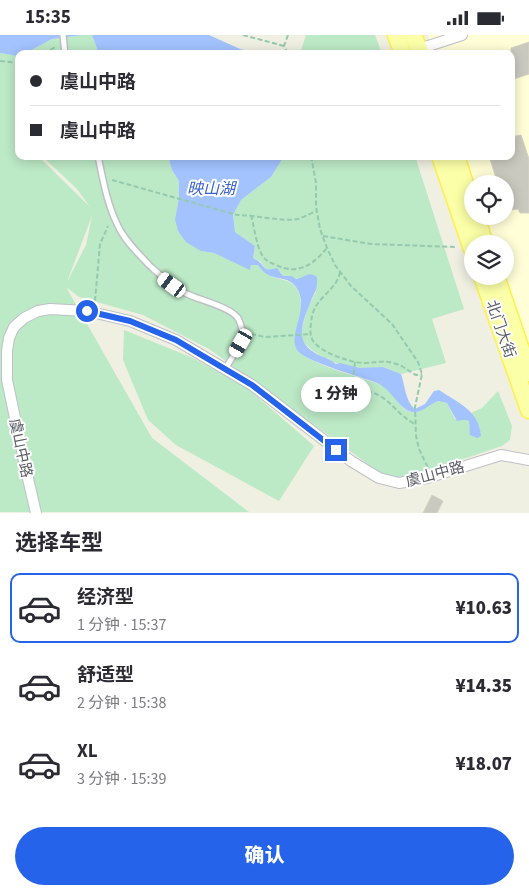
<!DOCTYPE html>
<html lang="zh">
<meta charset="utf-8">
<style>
body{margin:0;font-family:"Source Sans 3","Noto Sans SC",sans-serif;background:#f2f2f3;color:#2b2b33;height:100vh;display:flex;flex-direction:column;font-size:19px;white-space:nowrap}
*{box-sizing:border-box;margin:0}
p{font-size:16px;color:#7c7c81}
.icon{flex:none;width:28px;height:28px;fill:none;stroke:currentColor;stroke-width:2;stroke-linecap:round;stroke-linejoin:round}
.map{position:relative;height:478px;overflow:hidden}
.sheet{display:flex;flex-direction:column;background:#fff;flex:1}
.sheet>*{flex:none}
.hud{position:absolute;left:15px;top:15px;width:500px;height:110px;border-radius:10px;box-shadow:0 2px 12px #0003;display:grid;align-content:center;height:110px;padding:0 15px;background:#fff}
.tools{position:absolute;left:464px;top:140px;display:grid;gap:10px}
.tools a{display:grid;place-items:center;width:50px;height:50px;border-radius:50%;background:#fff;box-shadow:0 2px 12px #0003;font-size:25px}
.end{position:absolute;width:22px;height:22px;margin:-11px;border:6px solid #2563eb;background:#fff;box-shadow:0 0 0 2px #fff}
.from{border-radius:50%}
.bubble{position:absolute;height:35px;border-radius:18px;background:#fff;box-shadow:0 2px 12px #0003;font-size:16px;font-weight:800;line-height:35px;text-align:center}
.car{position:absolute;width:15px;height:30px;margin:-15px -8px;border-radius:6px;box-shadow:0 0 4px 1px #0007;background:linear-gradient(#fff 24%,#345 0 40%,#fff 0 76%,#345 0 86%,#fff 0)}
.hud b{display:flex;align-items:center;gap:18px;height:48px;font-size:19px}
.hud b+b{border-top:1px solid #e1e1e2}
.hud i{width:12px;height:12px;background:#2b2b33}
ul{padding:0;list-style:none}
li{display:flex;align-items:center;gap:15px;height:70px;margin:0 10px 8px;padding:0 5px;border:2px solid transparent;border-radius:10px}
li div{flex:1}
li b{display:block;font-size:19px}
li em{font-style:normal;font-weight:800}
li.on{border-color:#2563eb}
li>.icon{width:45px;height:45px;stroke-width:1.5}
h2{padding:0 15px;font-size:22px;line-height:60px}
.button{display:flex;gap:10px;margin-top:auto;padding:10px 15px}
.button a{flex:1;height:58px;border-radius:30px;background:#2563eb;color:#fff;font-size:20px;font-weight:800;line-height:58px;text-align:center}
.status{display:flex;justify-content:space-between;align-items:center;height:35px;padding:0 25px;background:#fff;direction:ltr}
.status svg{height:14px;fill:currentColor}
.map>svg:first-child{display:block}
</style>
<div class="status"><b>15:35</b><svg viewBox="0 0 49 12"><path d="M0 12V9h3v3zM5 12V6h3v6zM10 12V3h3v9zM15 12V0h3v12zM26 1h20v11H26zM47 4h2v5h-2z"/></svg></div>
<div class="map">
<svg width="529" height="478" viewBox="0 0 529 478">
<rect width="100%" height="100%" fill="#efefe2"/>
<!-- commercial -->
<path fill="#fffed7" d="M428,0H529V317L504,241L505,209H493L484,181H505V149H474L465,121H511V19H433Z"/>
<!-- green -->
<path fill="#bce9c6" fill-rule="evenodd" d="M83,0H92L99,19H24L52,4Z
M306,0H375L382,19H300Z
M0,18L19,21V121H38L90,172L77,154L42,121H168L172,135L179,146V163L175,184L201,216L214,218L250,234L251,230H258C272,252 298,235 301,268C302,281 296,296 295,310C300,329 365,342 383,351C395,357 398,374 411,377C421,379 431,368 440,366L447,368L455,384L467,385L469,388V394L480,393L471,378L482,373L498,356L512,391L510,405L502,411L406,443C396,444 389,442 379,437L209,314L143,280L79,262L66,252L152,403L249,477H0ZM92,181L86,210L68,245V244Z
M284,121H415L464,274L432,284L446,328L401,339L383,332L366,334L354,332L332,327L329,323H324L312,315L302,306V293L309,270L316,257L299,244L283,241L280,236L266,235L260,226L253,223L255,211L235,197L233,180L241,165L271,142Z
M124,295L193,323L247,353L314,411L279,466L176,410L148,385L123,325Z"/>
<!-- water -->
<path fill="#a2c3ff" d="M0,0H83L52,4L24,19H19L18,21L0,18Z
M92,0H209L240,14L262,19H99Z
M168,121H284L271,142L241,165L233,180L235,197L255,211L253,223C267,229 260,238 277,233L283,241H292L296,244C305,243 308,235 317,242C318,256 313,259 309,271C298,298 297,312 326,323C330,324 332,327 336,329L340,328L360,333L383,332L401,339C405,350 405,366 415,374L425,369L434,356L439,355C458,368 479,375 481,401L477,403L470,400C468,386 473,383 457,386L447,368L439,366C431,368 421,379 412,377C398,374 393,355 377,348C362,342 303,326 297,315C287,299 311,273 296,252C286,238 270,249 258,230H251L250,235L214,218L201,216L186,207L178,196L175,184L179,163V146L172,135Z"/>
<!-- building -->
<path fill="#cac9bf" stroke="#d4d2c0" d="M529,7V39L511,45V13Z
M521,100L529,124V178H520L518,174L510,175L507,166H505V149H498L489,121H511V102Z
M432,460L443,466L437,478H423Z"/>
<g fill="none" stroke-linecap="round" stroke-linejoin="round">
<defs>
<path id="service" d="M63,0L65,19
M98,121C103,145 107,169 118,191C125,206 138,218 149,230C160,240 171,251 185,258C198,265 233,272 239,285C248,303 234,319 225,334"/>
<path id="minor" d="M419,14L462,0
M36,478L26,435L7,345V316L9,303L14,292L24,283L38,276L50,274L87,276L130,286L176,305L252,350L351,426L379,443L399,448L427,443L501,420L529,425"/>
<path id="primary" d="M396,0L403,19
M413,0L421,19
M440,121L472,214
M456,121L472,171
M476,181L485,209
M482,241L529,375
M496,241L529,338"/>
</defs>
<!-- service casing -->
<use href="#service" stroke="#bfc0c7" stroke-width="8"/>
<!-- minor casing -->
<use href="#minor" stroke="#bfc0c7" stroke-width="12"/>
<!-- primary casing -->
<use href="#primary" stroke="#fef14c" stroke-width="19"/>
<!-- path -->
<path stroke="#95caaf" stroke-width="2" stroke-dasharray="5 2.5" stroke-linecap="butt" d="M243,0L284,11
M288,0L284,11L288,19
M44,19L55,12
M0,26L19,28
M311,121L316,148V172L320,194L327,213L335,230L351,251L392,289L418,327L422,339L415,372L416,401L419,414L428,433
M112,145L237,180C255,180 282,187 298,184C304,182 311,178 317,176
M251,180C254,191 256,208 261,218C264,225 269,227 276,230C297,240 312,231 326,214
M323,201L371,209L457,212
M340,237C337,255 316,262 312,281C311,288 309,298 312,304C318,317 349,327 363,328C374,328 382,325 393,328C403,330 408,336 416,340L422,339
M95,266L100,209L108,191
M251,299L265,302L311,299
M355,327L353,344L356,352C363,356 371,356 378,360C392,367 399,381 415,389"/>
<!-- service -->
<use href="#service" stroke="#fff" stroke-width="5"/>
<!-- minor -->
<use href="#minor" stroke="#fff" stroke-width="10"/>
<!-- primary -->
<use href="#primary" stroke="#fbffa7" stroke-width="16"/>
</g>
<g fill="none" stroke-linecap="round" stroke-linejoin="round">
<!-- route -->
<path stroke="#2563eb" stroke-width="6" d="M87,276L130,286L176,305L252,350L336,415"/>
</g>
<g text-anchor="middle" stroke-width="4" stroke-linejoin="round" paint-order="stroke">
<!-- street labels -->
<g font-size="15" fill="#5b5d65" stroke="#fff">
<text transform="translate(501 294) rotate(71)" y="5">北门大街</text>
<text transform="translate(21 413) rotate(78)" y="5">虞山中路</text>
<text transform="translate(435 439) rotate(-15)" y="5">虞山中路</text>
</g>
<!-- water labels -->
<g font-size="16" font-style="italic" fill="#3a63cd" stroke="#fff">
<text x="211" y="159">映山湖</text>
</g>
</g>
</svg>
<div class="tools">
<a><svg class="icon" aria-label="locate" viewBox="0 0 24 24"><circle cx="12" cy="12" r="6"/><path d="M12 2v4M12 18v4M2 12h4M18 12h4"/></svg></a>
<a><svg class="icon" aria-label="layers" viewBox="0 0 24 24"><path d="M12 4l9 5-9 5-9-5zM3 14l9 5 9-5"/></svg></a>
</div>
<i class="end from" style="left:87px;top:276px"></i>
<i class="end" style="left:336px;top:415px"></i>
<div class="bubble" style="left:301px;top:342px;width:70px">1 分钟</div>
<i class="car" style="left:172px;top:250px;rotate:306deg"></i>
<i class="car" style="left:241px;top:308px;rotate:210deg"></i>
<div class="hud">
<b><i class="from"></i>虞山中路</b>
<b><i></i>虞山中路</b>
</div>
</div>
<section class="sheet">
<h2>选择车型</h2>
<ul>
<li class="on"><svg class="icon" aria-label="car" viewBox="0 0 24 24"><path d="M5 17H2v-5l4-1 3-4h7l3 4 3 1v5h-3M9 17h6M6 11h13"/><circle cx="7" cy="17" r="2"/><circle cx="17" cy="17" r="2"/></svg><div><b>经济型</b><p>1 分钟 · 15:37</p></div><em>¥10.63</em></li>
<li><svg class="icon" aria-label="car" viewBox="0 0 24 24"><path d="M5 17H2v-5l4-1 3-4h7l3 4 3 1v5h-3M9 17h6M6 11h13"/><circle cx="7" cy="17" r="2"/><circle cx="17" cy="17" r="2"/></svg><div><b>舒适型</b><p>2 分钟 · 15:38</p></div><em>¥14.35</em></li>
<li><svg class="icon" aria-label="car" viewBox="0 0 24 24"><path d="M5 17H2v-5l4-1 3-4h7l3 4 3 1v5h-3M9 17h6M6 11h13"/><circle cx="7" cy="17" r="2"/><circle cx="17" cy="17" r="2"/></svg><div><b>XL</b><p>3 分钟 · 15:39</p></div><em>¥18.07</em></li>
</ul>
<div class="button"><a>确认</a></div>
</section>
